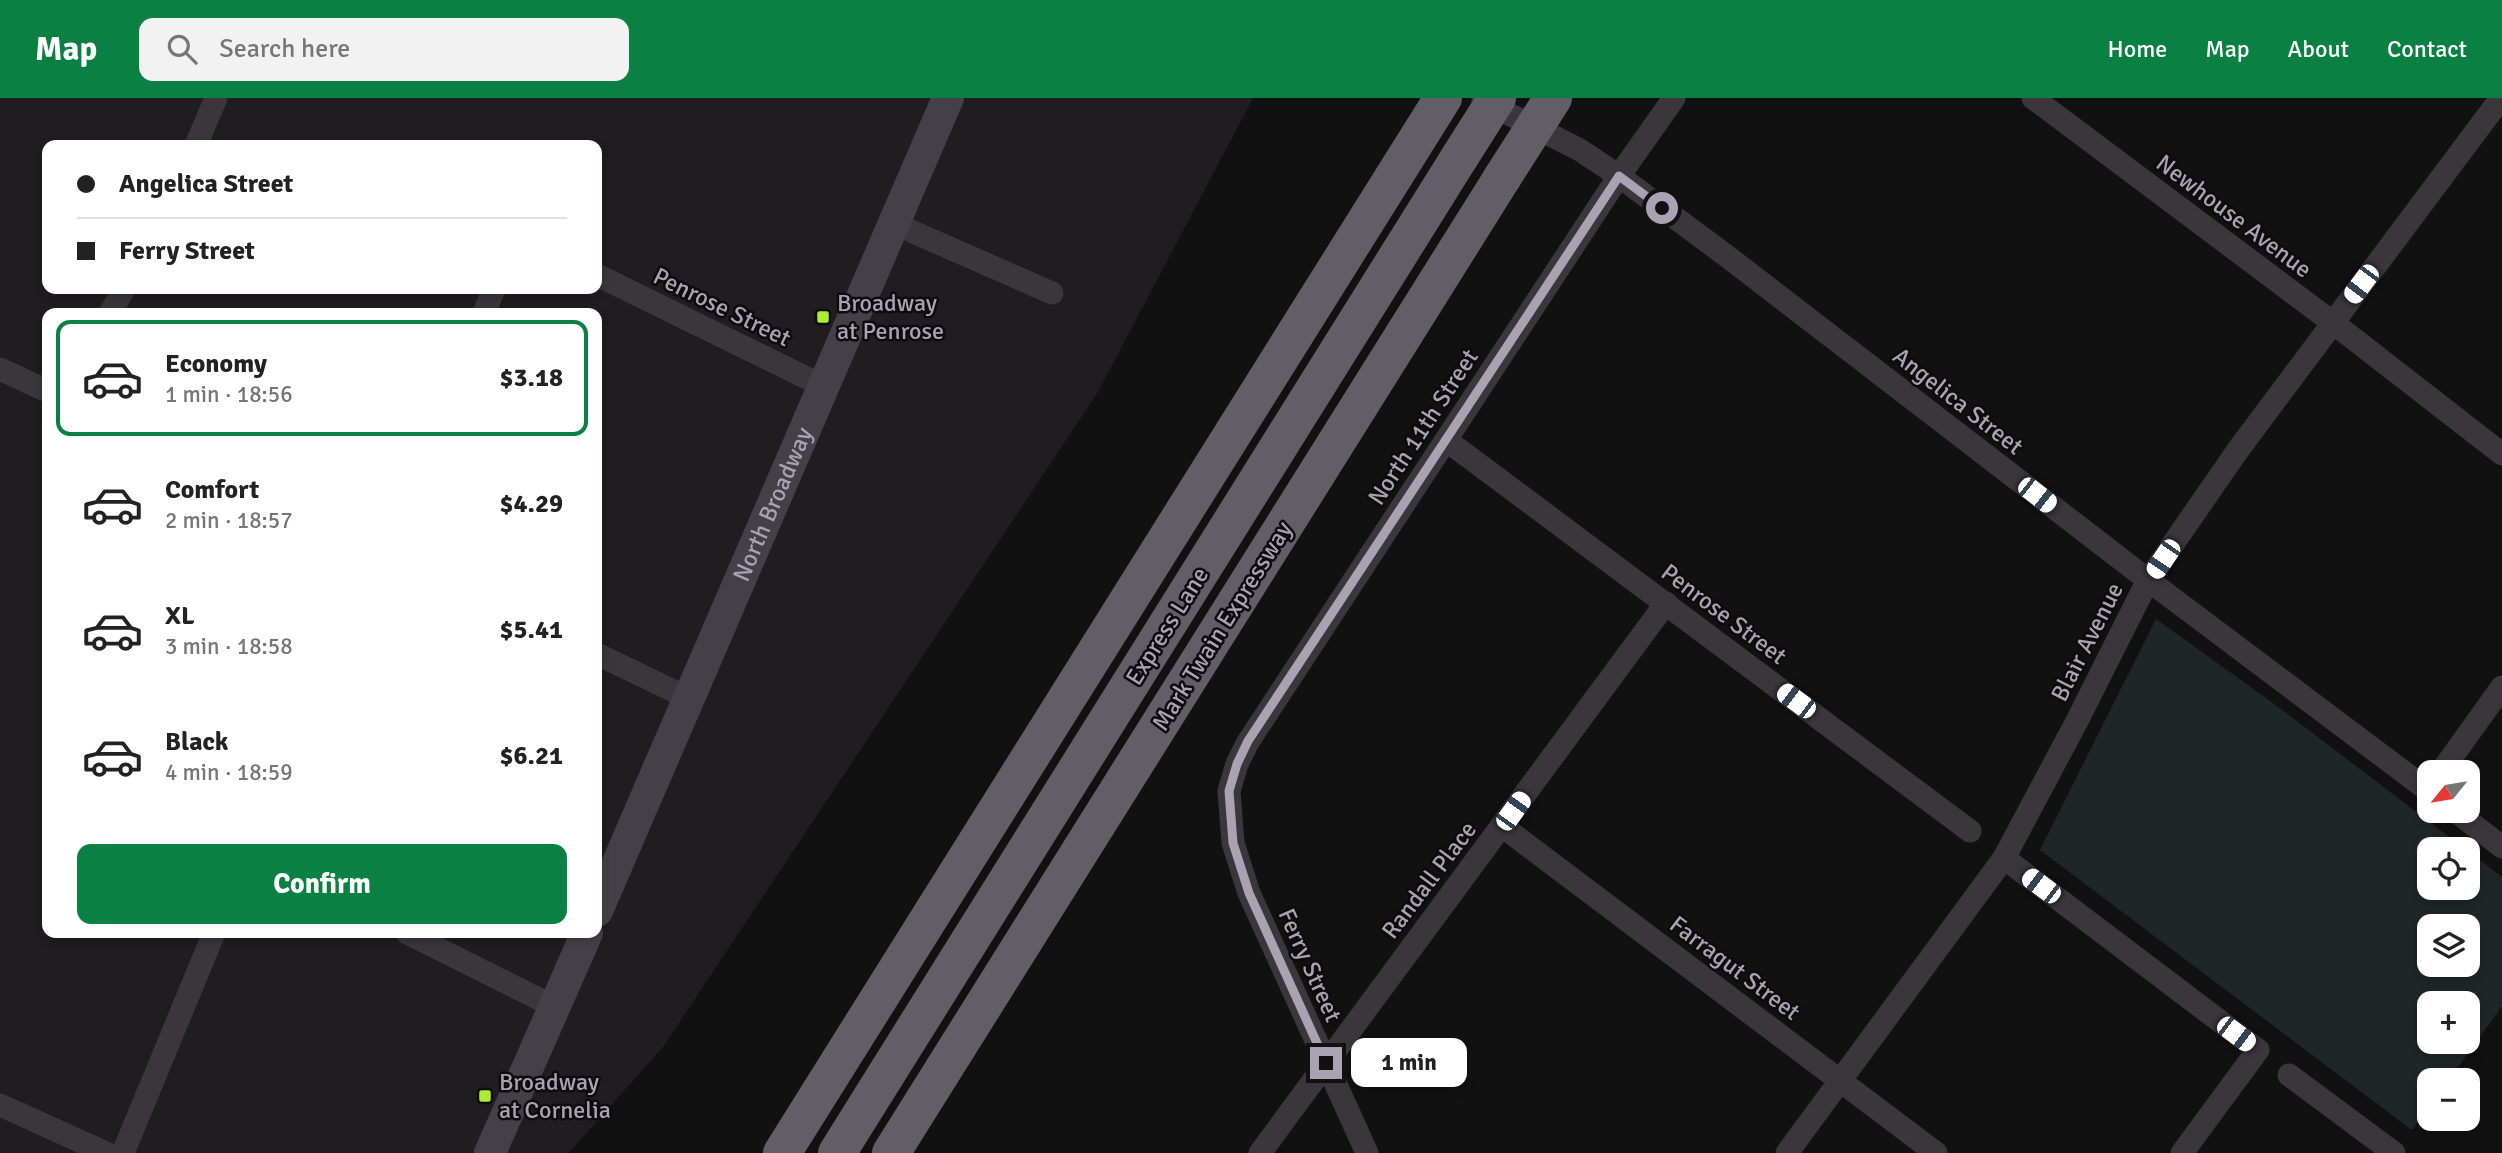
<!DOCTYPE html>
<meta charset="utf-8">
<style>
body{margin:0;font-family:Signika,sans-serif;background:#f2f2f2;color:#222;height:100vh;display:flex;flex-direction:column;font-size:26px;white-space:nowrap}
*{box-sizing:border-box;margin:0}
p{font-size:23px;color:#767676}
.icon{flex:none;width:38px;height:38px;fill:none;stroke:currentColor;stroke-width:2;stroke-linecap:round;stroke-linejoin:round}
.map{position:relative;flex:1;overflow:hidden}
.panel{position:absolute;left:42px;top:210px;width:560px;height:630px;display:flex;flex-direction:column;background:#fff;border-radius:14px;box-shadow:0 4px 10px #0003}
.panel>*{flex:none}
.banner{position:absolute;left:42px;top:42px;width:560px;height:154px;border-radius:14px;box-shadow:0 4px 10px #0003;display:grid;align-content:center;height:154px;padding:0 35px;background:#fff}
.needle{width:46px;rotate:240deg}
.buttons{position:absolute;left:2417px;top:662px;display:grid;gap:14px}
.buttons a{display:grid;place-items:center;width:63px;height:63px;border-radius:14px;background:#fff;box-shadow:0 4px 10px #0003;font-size:35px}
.end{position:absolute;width:32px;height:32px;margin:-16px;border:9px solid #a9a2b3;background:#111;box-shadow:0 0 0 4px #111}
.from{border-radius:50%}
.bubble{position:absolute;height:49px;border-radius:14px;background:#fff;box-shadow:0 4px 10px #0003;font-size:23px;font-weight:800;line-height:49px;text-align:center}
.car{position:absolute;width:21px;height:42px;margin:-21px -10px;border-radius:9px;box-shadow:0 0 5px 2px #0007;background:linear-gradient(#fff 24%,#345 0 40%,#fff 0 76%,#345 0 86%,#fff 0)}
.banner b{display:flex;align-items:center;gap:24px;height:66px;font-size:26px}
.banner b+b{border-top:2px solid #e0e0e0}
.banner i{width:18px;height:18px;background:#222}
ul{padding:12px 0 0;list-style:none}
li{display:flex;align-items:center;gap:21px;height:116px;margin:0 14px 10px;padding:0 21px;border:4px solid transparent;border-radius:14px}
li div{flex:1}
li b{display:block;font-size:26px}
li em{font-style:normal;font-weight:800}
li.selected{border-color:#0b8043}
li>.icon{width:63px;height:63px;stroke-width:1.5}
.action{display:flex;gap:14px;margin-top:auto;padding:14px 35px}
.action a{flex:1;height:80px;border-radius:14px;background:#0b8043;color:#fff;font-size:28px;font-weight:800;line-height:80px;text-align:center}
header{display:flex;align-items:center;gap:42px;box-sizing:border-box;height:98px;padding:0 35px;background:#0b8043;color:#fff}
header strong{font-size:33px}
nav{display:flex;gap:38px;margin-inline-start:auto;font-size:24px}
.search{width:490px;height:63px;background:#f2f2f2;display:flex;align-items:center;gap:18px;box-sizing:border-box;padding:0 24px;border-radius:14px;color:#767676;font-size:26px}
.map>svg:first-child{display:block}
</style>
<header>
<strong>Map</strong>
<div class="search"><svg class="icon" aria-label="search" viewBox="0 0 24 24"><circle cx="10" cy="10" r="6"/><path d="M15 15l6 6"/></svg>Search here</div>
<nav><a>Home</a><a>Map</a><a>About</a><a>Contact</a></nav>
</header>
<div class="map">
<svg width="2502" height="1055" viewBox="0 0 2502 1055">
<rect width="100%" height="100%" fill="#121112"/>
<!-- built -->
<path fill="#1f1d1f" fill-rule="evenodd" d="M0,0H1253L1098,294L663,949L569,1055H0ZM47,47H597V191H47ZM47,215H597V835H47Z"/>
<!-- green -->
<path fill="#1f2726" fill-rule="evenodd" d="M2156,521L2277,608L2465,751H2429V789H2468V753L2502,779V908L2449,982H2429V1009L2412,1032L2040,752ZM2429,828H2468V866H2429ZM2429,905H2468V943H2429Z"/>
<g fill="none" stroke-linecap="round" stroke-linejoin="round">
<!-- minor -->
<path stroke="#3a363c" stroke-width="23" d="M2033,0L2332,224L2502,356
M1483,3L1580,52L1619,78L1728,159L2148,482L2429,693
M196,47L216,0
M895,126L1052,195
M597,177L823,288
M110,215L124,191
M484,215L494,191
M0,271L47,293
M1446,342L1970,733
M597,556L688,600
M2441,674L2502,589
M2454,712L2502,749
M1502,728L1936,1055
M2004,760L2258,952L2182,1055
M407,835L555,909
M2289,977L2394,1055
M0,1007L106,1055
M123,1055L214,835
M1260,1055L1666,505
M1367,1055L1249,795L1233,745L1229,693L1237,666L1248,644L1619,78L1674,0
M1787,1055L2004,760L2077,623L2148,482L2238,352L2501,0"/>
<!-- secondary -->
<g stroke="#434047" stroke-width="32">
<path id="s1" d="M597,813L948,0"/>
<path d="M490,1055L587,835"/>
</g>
<!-- motorway -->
<path stroke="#625e68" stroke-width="38" d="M782,1055L1443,0
M837,1055L1459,60
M891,1055L1502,80"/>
<!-- motorway-bridge -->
<path stroke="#625e68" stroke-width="38" d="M1459,60L1497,0
M1502,80L1553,0"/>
</g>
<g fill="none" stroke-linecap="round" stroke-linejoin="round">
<!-- route -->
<path stroke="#a9a2b3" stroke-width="9" d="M1326,965L1249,795L1233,745L1229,693L1237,666L1248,643L1619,78L1662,110"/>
</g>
<!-- markers -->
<g fill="#aaee2e" stroke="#0d0c0d" stroke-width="2.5">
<rect x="816" y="212" width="14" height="14" rx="3.5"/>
<rect x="478" y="991" width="14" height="14" rx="3.5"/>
</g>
<g text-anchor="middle" stroke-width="5" stroke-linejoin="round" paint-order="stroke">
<!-- street labels -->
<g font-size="24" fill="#a9a2b3" stroke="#0d0c0d">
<text transform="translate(2234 118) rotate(37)" y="8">Newhouse Avenue</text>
<text transform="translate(722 209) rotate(26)" y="8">Penrose Street</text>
<text transform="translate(1958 303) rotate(38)" y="8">Angelica Street</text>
<text transform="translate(1423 329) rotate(-57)" y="8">North 11th Street</text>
<text dy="8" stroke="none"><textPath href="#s1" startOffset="443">North Broadway</textPath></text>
<text transform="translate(1724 516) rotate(37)" y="8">Penrose Street</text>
<text transform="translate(1167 528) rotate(-58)" y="8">Express Lane</text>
<text transform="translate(1222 528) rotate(-58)" y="8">Mark Twain Expressway</text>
<text transform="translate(2087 544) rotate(-63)" y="8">Blair Avenue</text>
<text transform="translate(1429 782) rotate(-53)" y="8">Randall Place</text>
<text transform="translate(1310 867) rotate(66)" y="8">Ferry Street</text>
<text transform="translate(1735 870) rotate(37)" y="8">Farragut Street</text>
</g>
<!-- poi labels -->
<g font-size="24" fill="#a9a2b3" stroke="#0d0c0d" text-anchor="start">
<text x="837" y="213">Broadway<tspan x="837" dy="28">at Penrose</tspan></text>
<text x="499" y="992">Broadway<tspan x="499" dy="28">at Cornelia</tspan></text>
</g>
</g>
</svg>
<div class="buttons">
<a><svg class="needle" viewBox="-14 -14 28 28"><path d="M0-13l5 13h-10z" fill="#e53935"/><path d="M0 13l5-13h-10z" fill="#767676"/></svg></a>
<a><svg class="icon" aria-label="locate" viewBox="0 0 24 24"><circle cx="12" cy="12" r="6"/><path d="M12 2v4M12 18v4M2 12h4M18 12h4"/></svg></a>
<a><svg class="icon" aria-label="layers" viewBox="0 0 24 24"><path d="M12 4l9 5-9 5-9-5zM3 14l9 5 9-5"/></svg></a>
<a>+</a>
<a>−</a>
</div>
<i class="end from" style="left:1662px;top:110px"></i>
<i class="end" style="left:1326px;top:965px"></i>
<div class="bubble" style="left:1351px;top:940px;width:116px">1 min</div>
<i class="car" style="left:2361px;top:186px;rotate:217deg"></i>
<i class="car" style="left:2037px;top:397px;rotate:128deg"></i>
<i class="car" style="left:2163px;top:461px;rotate:214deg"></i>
<i class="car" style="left:1796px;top:603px;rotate:307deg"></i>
<i class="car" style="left:1513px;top:713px;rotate:36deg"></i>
<i class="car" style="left:2041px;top:788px;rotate:307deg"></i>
<i class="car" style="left:2236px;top:936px;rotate:127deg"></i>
<div class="banner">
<b><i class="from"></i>Angelica Street</b>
<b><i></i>Ferry Street</b>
</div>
<section class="panel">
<ul>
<li class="selected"><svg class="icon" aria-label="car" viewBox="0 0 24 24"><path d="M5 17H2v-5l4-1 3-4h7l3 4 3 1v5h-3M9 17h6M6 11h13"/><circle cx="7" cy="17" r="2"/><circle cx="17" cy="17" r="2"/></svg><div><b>Economy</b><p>1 min · 18:56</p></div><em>$3.18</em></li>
<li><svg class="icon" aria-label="car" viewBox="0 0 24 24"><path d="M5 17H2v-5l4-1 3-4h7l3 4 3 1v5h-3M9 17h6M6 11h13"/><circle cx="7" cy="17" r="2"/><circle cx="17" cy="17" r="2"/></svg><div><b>Comfort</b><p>2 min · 18:57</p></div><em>$4.29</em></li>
<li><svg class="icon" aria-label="car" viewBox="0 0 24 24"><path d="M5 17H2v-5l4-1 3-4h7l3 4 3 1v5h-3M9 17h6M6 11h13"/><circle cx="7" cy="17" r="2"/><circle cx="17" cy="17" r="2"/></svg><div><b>XL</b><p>3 min · 18:58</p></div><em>$5.41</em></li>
<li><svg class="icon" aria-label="car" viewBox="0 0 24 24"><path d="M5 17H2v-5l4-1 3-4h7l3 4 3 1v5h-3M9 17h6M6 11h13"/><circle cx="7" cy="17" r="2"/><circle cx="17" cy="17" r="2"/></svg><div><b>Black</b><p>4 min · 18:59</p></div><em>$6.21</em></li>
</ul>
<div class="action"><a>Confirm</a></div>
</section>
</div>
